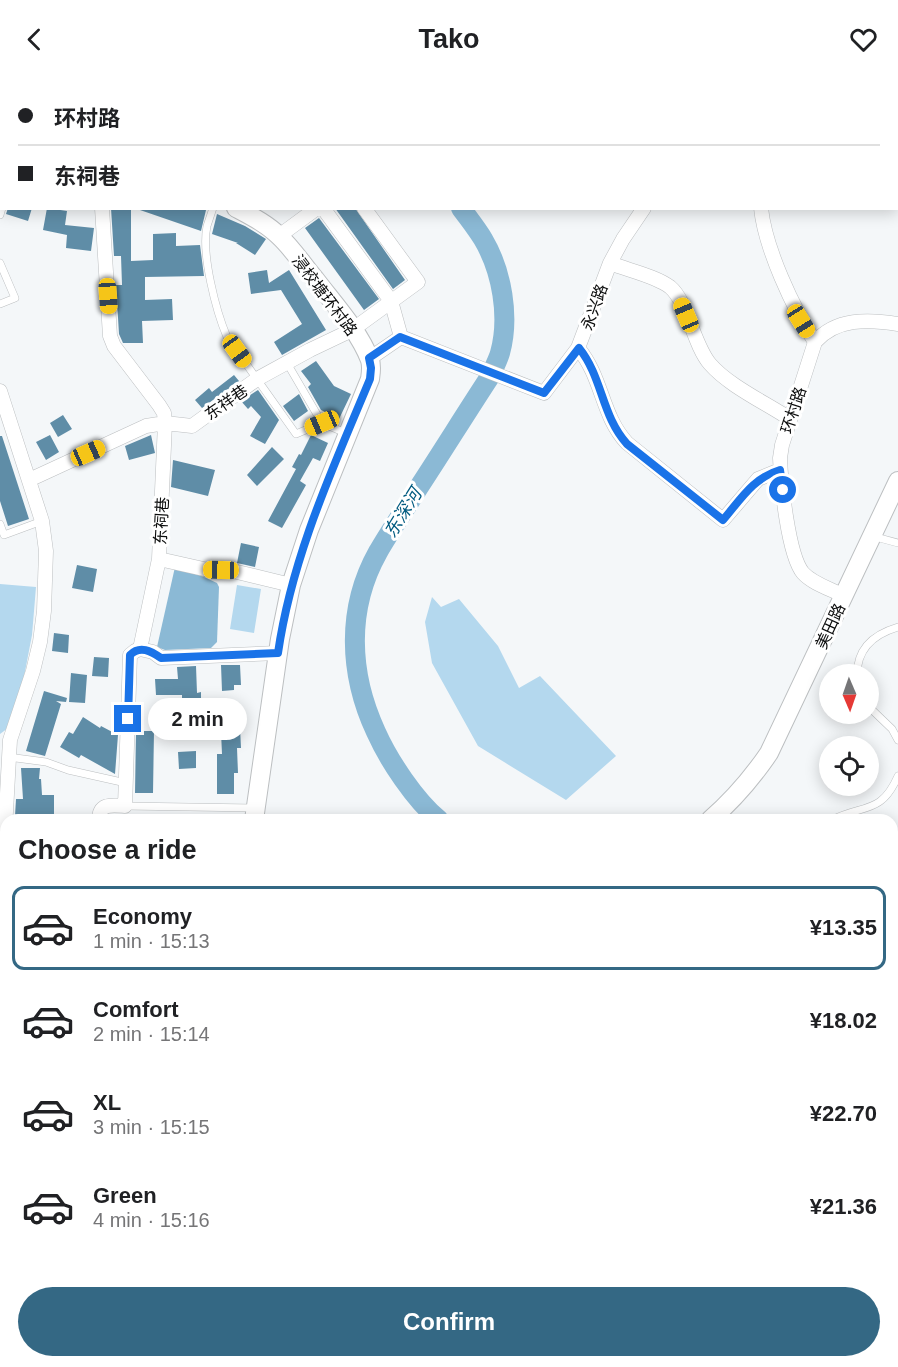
<!DOCTYPE html>
<meta charset="utf-8">
<style>
body{margin:0;font-family:Helvetica,"Noto Sans SC",sans-serif;background:#f6f6f6;color:#202124;height:100vh;display:flex;flex-direction:column;font-size:22px;white-space:nowrap}
*{box-sizing:border-box;margin:0}
p{font-size:20px;color:#757577}
.icon{flex:none;width:33px;height:33px;fill:none;stroke:currentColor;stroke-width:2;stroke-linecap:round;stroke-linejoin:round}
.map{position:relative;flex:1;overflow:hidden}
.panel{position:absolute;left:0px;top:736px;width:898px;height:554px;display:flex;flex-direction:column;background:#fff;border-radius:18px 18px 0 0;box-shadow:0 3px 15px #0003}
.panel>*{flex:none}
.guide{position:absolute;left:0px;top:0px;width:898px;height:132px;box-shadow:0 3px 15px #0003;display:grid;align-content:center;height:132px;padding:0 18px;background:#fff}
.needle{width:39px;rotate:178deg}
.controls{position:absolute;left:819px;top:586px;display:grid;gap:12px}
.controls a{display:grid;place-items:center;width:60px;height:60px;border-radius:50%;background:#fff;box-shadow:0 3px 15px #0003;font-size:30px}
.end{position:absolute;width:27px;height:27px;margin:-14px;border:8px solid #1a73e8;background:#fff;box-shadow:0 0 0 3px #fff}
.from{border-radius:50%}
.bubble{position:absolute;height:42px;border-radius:21px;background:#fff;box-shadow:0 3px 15px #0003;font-size:20px;font-weight:800;line-height:42px;text-align:center}
.car{position:absolute;width:18px;height:36px;margin:-18px -9px;border-radius:8px;box-shadow:0 0 4px 2px #0007;background:linear-gradient(#f5c518 24%,#345 0 40%,#f5c518 0 76%,#345 0 86%,#f5c518 0)}
.guide b{display:flex;align-items:center;gap:21px;height:57px;font-size:22px}
.guide b+b{border-top:2px solid #e0e0e0}
.guide i{width:15px;height:15px;background:#202124}
ul{padding:0;list-style:none}
li{display:flex;align-items:center;gap:18px;height:84px;margin:0 12px 9px;padding:0 6px;border:3px solid transparent;border-radius:12px}
li div{flex:1}
li b{display:block;font-size:22px}
li em{font-style:normal;font-weight:800}
li.active{border-color:#346884}
li>.icon{width:54px;height:54px;stroke-width:1.5}
h2{padding:0 18px;font-size:27px;line-height:72px}
.action{display:flex;gap:12px;margin-top:auto;padding:12px 18px}
.action a{flex:1;height:69px;border-radius:36px;background:#346884;color:#fff;font-size:24px;font-weight:800;line-height:69px;text-align:center}
header{display:flex;justify-content:space-between;align-items:center;height:78px;padding:0 18px;background:#fff;font-size:27px;font-weight:800}
.map>svg:first-child{display:block}
</style>
<header><svg class="icon" aria-label="back" viewBox="0 0 24 24"><path d="M15 5l-7 7 7 7"/></svg>Tako<svg class="icon" aria-label="heart" viewBox="0 0 24 24"><path d="M12 20l-8-8c-3-5 5-10 8-4 3-6 11-1 8 4z"/></svg></header>
<div class="map">
<svg width="898" height="1289" viewBox="0 0 898 1289">
<rect width="100%" height="100%" fill="#f4f7f9"/>
<!-- green -->
<path fill="#b4d8ee" d="M0,506L36,509L32,557L23,604L8,650L0,656Z
M237,507L261,511L254,555L230,551Z
M432,519L441,529L459,521L498,568L519,610L540,598L616,678L566,722L478,668L432,585L425,544Z
M892,941C898,962 898,982 897,1004C896,1013 898,1023 898,1033L893,1035Z
M12,1284H513V1289H3Z"/>
<!-- water -->
<path fill="#8bb9d5" d="M175,489L204,499L217,505L219,509L217,564L211,570L165,572L157,569Z"/>
<g fill="none" stroke-linecap="round" stroke-linejoin="round">
<!-- stream -->
<path stroke="#8bb9d5" stroke-width="3" d="M0,1264L6,1260"/>
<!-- river -->
<path stroke="#8bb9d5" stroke-width="20" d="M369,0L370,2
M439,742C415,722 389,683 376,654C349,596 346,531 378,474C390,453 404,433 417,412C442,374 466,335 491,297C494,289 498,282 500,275C510,239 502,193 483,161C477,151 469,141 461,130
M827,1289V1284"/>
</g>
<!-- building -->
<path fill="#5f8da7" d="M8,130H32L28,143L6,136Z
M47,130L67,133L65,147L94,150L91,173L66,170L67,157L43,152Z
M111,130H131V183L153,182V156L176,155V168L200,167L204,198L145,199V222L172,221L173,242L142,243L143,265H123L119,256L116,207H122L121,178H114Z
M140,130H201L206,132L201,153L140,132Z
M335,130H355L405,202L393,211Z
M217,136L245,148L266,161L255,177L236,165H238L212,156Z
M319,140L379,221L364,232L305,150Z
M267,192L269,205L289,192L326,252L282,277L274,264L302,246L281,212L251,216L248,195Z
M316,283L334,308L351,316L339,341L321,332L308,309L311,306L301,293Z
M234,297L239,303L202,330L195,322L209,310L212,314Z
M258,312L279,342L265,366L250,358L261,339L251,328L248,331L241,323Z
M299,316L308,333L294,343L283,328Z
M63,337L72,351L58,359L50,345Z
M50,357L59,374L46,382L36,364Z
M151,357L155,375L129,382L125,368Z
M311,357L328,365L320,383L313,380L300,403L306,407L282,450L268,443L296,391L292,389L299,376L301,377Z
M0,358H2L29,441L8,448L0,423Z
M272,369L284,381L257,408L247,397Z
M173,382L215,392L208,418L171,409Z
M241,465L259,469L255,489L237,485Z
M77,487L97,491L93,514L72,510Z
M54,555L69,557L68,575L52,573Z
M94,579L109,580L108,599L92,598Z
M221,587H240L241,607H234V612L222,613Z
M196,588L197,615L201,614V629L182,630V617H156L155,601H178L177,589Z
M71,595L87,597L85,625L69,624Z
M44,613L67,620L66,624L56,623L61,626L45,678L26,673Z
M239,628L241,670H237L238,695H234V716H217V676H222L221,654H223V629Z
M83,639L100,650L101,648L118,657L115,696L81,677L79,680L60,669L69,654L73,656Z
M136,653H154L153,715H135Z
M196,673V690L179,691L178,674Z
M21,690H40L39,701H41L42,717H54V742H32V738H15L16,721H23Z"/>
<g fill="none" stroke-linecap="round" stroke-linejoin="round">
<defs>
<path id="lane" d="M213,130C211,136 209,142 207,148C201,176 216,233 227,259L296,356L322,345
M0,137L2,130
M0,185L15,220L0,226
M287,285L322,345L348,356
M0,446L4,457L42,443
M872,458L898,465
M857,597C857,570 874,556 898,549
M868,628L892,651L898,662
M8,679L46,684L68,692L126,705
M125,728L254,730
M832,742C863,726 881,737 898,698
M892,803H898
M892,927L898,929
M584,1284V1289
M671,1284L672,1289
M707,1289L709,1284"/>
<path id="street" d="M620,0L621,2
M746,2L747,0
M323,130L391,223L401,259L369,281
M761,130C765,170 793,230 815,264L782,367L780,380C781,404 788,477 803,495C813,506 831,511 844,518
M279,158L317,130
M610,185C627,192 656,198 670,209C688,224 693,266 710,286C729,308 766,325 790,341
M401,259L544,315L578,270L610,185L623,161L644,130
M815,264C836,240 868,241 898,246
M578,270C603,300 601,337 627,365L723,442L758,401L780,392
M0,313L42,443L46,473L44,533L40,564L33,593L10,662L0,841
M29,402L146,348L165,345L192,348L257,301L310,272L352,252L418,204L364,130
M159,481L208,492L233,493L291,507
M140,571L153,574L161,580L278,575
M99,742C99,725 111,727 125,728L130,577L135,573L140,571L159,481L165,345L164,335L159,327L114,268L110,258L102,130"/>
<path id="secondary" d="M0,52L2,53
M236,130C251,138 267,146 279,158C293,171 303,187 315,201C334,226 359,253 370,282C372,289 371,294 370,301L309,452L291,507L280,561L254,742
M710,742C733,722 752,700 769,675L898,403
M0,883H6"/>
</defs>
<!-- lane casing -->
<use href="#lane" stroke="#bcbfc1" stroke-width="8"/>
<!-- street casing -->
<use href="#street" stroke="#bcbfc1" stroke-width="15"/>
<!-- secondary casing -->
<use href="#secondary" stroke="#bcbfc1" stroke-width="20"/>
<!-- path -->
<path stroke="#8d8f90" stroke-width="2" stroke-dasharray="6 3" stroke-linecap="butt" d="M892,848H898
M898,884L896,887L898,888
M892,902H896L898,897"/>
<!-- lane -->
<use href="#lane" stroke="#fff" stroke-width="7"/>
<!-- street -->
<use href="#street" stroke="#fff" stroke-width="14"/>
<!-- secondary -->
<use href="#secondary" stroke="#fff" stroke-width="18"/>
</g>
<g fill="none" stroke-linecap="round" stroke-linejoin="round">
<!-- route -->
<path stroke="#1a73e8" stroke-width="8" d="M128,641L130,577C140,567 151,573 161,580L278,575C292,478 333,390 370,301L371,290L369,280L400,259L544,315L579,270C603,300 601,337 627,366L723,442C741,421 753,400 780,392L783,412"/>
</g>
<g text-anchor="middle" stroke-width="6" stroke-linejoin="round" paint-order="stroke">
<!-- street labels -->
<g font-size="16" fill="#0b0c0c" stroke="#fff">
<text transform="translate(325 217) rotate(53)" y="6">浸校塘环村路</text>
<text transform="translate(594 229) rotate(-70)" y="6">永兴路</text>
<text transform="translate(226 324) rotate(-35)" y="6">东祥巷</text>
<text transform="translate(793 332) rotate(-72)" y="6">环村路</text>
<text transform="translate(161 443) rotate(-87)" y="6">东祠巷</text>
<text transform="translate(830 548) rotate(-65)" y="6">美田路</text>
</g>
<!-- water labels -->
<g font-size="18" font-style="italic" fill="#025b80" stroke="#fff">
<text transform="translate(403 435) rotate(-58)" y="6">东深河</text>
</g>
</g>
</svg>
<div class="controls">
<a><svg class="needle" viewBox="-14 -14 28 28"><path d="M0-13l5 13h-10z" fill="#e53935"/><path d="M0 13l5-13h-10z" fill="#757577"/></svg></a>
<a><svg class="icon" aria-label="locate" viewBox="0 0 24 24"><circle cx="12" cy="12" r="6"/><path d="M12 2v4M12 18v4M2 12h4M18 12h4"/></svg></a>
</div>
<i class="end from" style="left:783px;top:412px"></i>
<i class="end" style="left:128px;top:641px"></i>
<div class="bubble" style="left:148px;top:620px;width:99px">2 min</div>
<i class="car" style="left:108px;top:218px;rotate:176deg"></i>
<i class="car" style="left:686px;top:237px;rotate:337deg"></i>
<i class="car" style="left:801px;top:243px;rotate:148deg"></i>
<i class="car" style="left:237px;top:273px;rotate:144deg"></i>
<i class="car" style="left:322px;top:345px;rotate:247deg"></i>
<i class="car" style="left:88px;top:375px;rotate:66deg"></i>
<i class="car" style="left:221px;top:492px;rotate:271deg"></i>
<div class="guide">
<b><i class="from"></i>环村路</b>
<b><i></i>东祠巷</b>
</div>
<section class="panel">
<h2>Choose a ride</h2>
<ul>
<li class="active"><svg class="icon" aria-label="car" viewBox="0 0 24 24"><path d="M5 17H2v-5l4-1 3-4h7l3 4 3 1v5h-3M9 17h6M6 11h13"/><circle cx="7" cy="17" r="2"/><circle cx="17" cy="17" r="2"/></svg><div><b>Economy</b><p>1 min · 15:13</p></div><em>¥13.35</em></li>
<li><svg class="icon" aria-label="car" viewBox="0 0 24 24"><path d="M5 17H2v-5l4-1 3-4h7l3 4 3 1v5h-3M9 17h6M6 11h13"/><circle cx="7" cy="17" r="2"/><circle cx="17" cy="17" r="2"/></svg><div><b>Comfort</b><p>2 min · 15:14</p></div><em>¥18.02</em></li>
<li><svg class="icon" aria-label="car" viewBox="0 0 24 24"><path d="M5 17H2v-5l4-1 3-4h7l3 4 3 1v5h-3M9 17h6M6 11h13"/><circle cx="7" cy="17" r="2"/><circle cx="17" cy="17" r="2"/></svg><div><b>XL</b><p>3 min · 15:15</p></div><em>¥22.70</em></li>
<li><svg class="icon" aria-label="car" viewBox="0 0 24 24"><path d="M5 17H2v-5l4-1 3-4h7l3 4 3 1v5h-3M9 17h6M6 11h13"/><circle cx="7" cy="17" r="2"/><circle cx="17" cy="17" r="2"/></svg><div><b>Green</b><p>4 min · 15:16</p></div><em>¥21.36</em></li>
</ul>
<div class="action"><a>Confirm</a></div>
</section>
</div>
